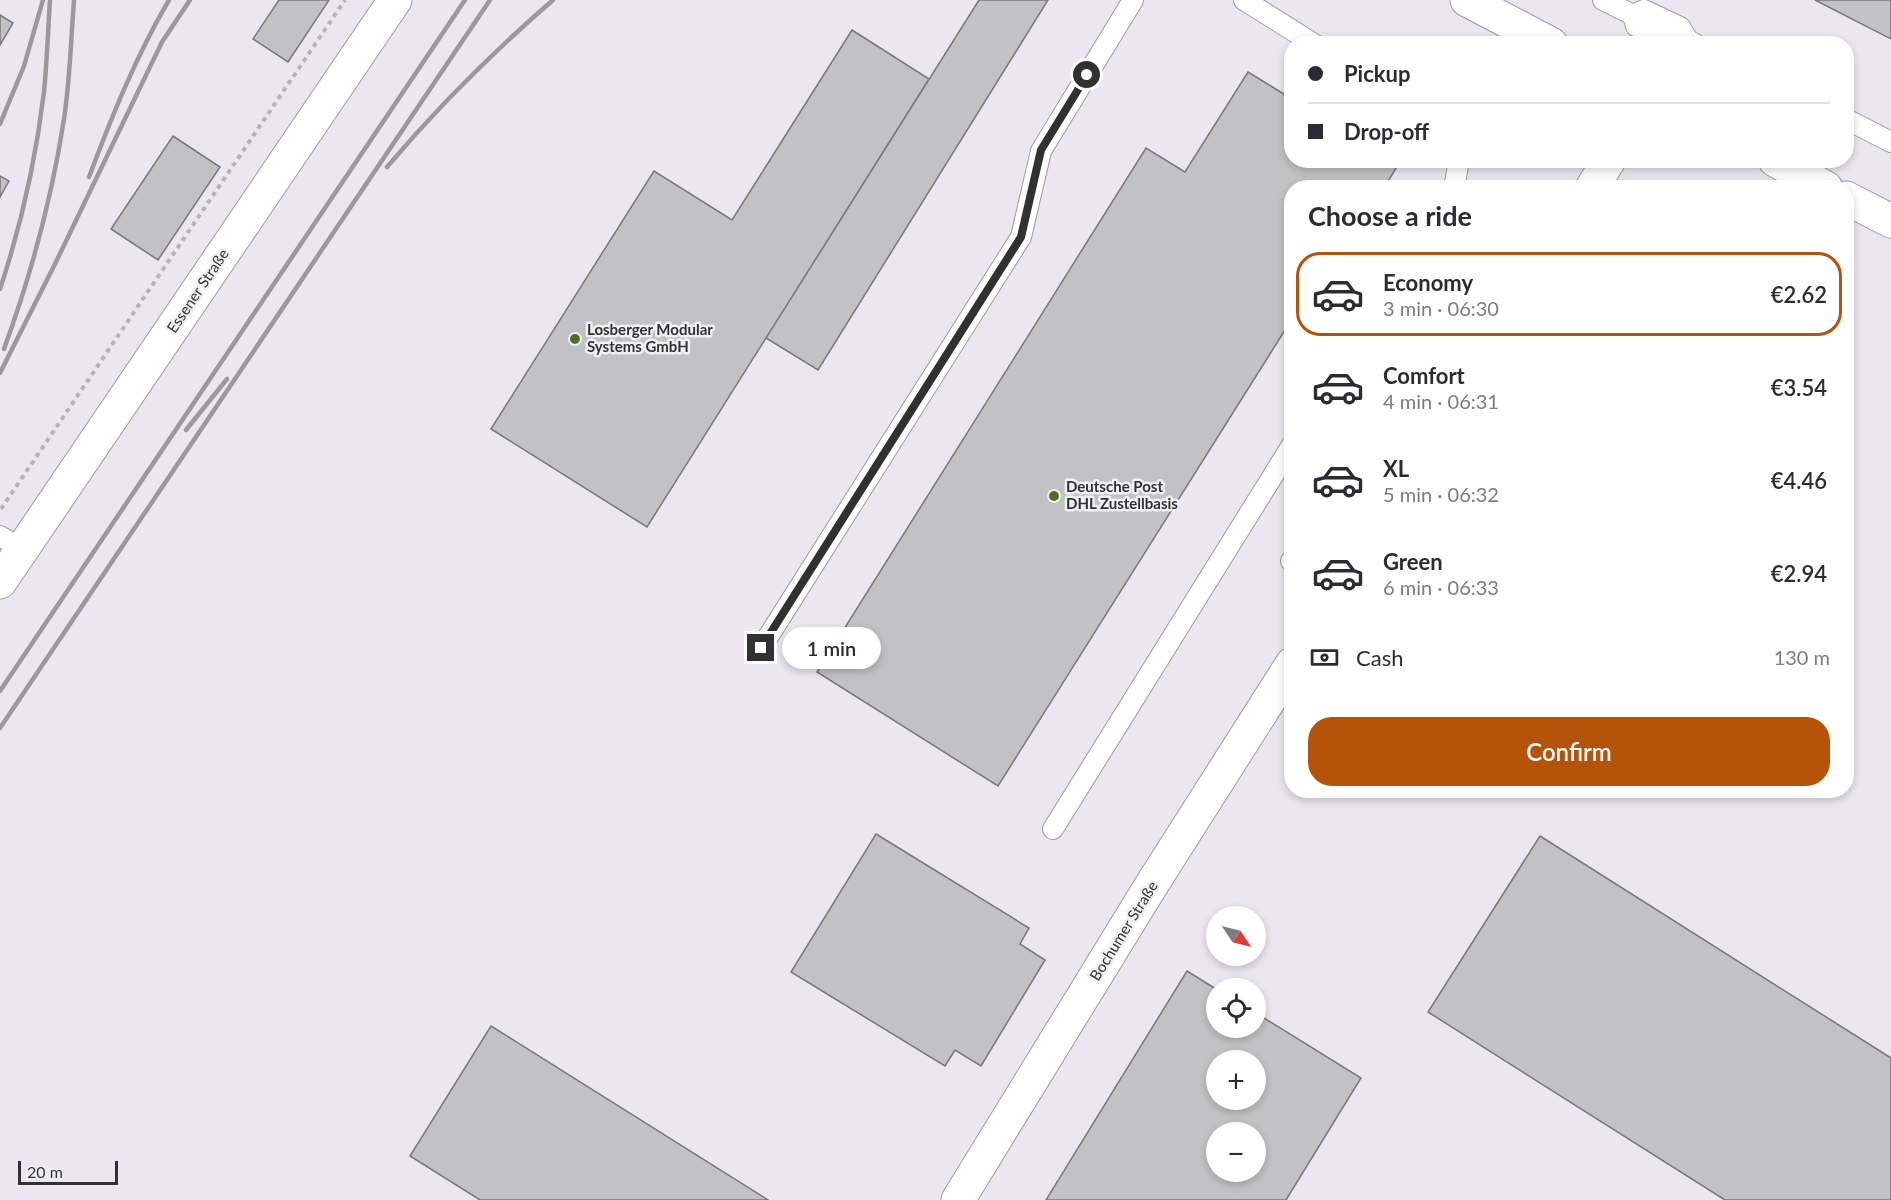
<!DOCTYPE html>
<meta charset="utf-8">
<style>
body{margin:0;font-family:Lato,sans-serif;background:#f7f7f7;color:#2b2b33;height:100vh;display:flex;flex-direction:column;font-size:22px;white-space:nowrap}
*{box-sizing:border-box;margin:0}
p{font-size:20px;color:#7c7c81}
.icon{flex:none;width:33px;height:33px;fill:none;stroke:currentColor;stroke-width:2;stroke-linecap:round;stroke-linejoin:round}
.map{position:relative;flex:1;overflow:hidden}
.panel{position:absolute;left:1284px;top:180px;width:570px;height:618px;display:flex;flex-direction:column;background:#fff;border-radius:24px;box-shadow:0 3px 9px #0003}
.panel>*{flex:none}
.top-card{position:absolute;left:1284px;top:36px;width:570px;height:132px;border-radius:24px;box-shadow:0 3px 9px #0003;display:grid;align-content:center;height:132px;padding:0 24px;background:#fff}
.needle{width:39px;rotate:125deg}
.fabs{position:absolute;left:1206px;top:906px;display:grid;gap:12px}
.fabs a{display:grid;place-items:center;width:60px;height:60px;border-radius:50%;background:#fff;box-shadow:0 3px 9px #0003;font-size:30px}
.scale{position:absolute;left:18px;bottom:15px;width:100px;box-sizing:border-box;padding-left:6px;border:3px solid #323132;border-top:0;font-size:16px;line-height:21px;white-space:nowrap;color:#323132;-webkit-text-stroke:4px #f1f0f3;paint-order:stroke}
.end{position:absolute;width:27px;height:27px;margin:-14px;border:8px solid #323132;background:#fff;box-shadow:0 0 0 3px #fff}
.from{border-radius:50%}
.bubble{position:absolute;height:42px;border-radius:21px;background:#fff;box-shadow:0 3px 9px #0003;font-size:20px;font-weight:600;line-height:42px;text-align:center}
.top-card b{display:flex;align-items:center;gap:21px;height:57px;font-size:22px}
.top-card b+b{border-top:2px solid #e1e1e2}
.top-card i{width:15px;height:15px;background:#2b2b33}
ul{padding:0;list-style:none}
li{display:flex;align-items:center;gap:18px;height:84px;margin:0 12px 9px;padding:0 12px;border:3px solid transparent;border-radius:24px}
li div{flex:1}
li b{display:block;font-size:22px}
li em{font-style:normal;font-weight:600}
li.selected{border-color:#b45309}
li>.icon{width:54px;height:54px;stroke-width:1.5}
h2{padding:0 24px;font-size:27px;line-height:72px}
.pay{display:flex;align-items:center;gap:15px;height:66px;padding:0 24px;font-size:22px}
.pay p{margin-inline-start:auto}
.cta{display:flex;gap:12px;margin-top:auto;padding:12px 24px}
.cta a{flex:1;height:69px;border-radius:24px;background:#b45309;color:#fff;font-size:24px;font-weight:600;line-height:69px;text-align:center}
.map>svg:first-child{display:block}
</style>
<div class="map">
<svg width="1891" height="1200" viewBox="0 0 1891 1200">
<rect width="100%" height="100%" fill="#f1f0f3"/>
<!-- built -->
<path fill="#ece6f0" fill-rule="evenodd" d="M0,0H1891V1200H0ZM1292,44H1846V160H1292ZM1292,188H1846V790H1292ZM1216,916H1256V956H1216ZM1216,988H1256V1028H1216ZM1216,1060H1256V1100H1216ZM1216,1132H1256V1172H1216Z"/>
<!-- building -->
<path fill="#c2c1c3" stroke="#79777a" stroke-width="1.5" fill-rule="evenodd" d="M279,0H329L288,62L253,39Z
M979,0H1048L818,370L766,338Z
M1815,0H1891V39Z
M0,15L13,23L0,45Z
M852,30L929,79L647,527L491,429L654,171L732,220Z
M1248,72L1292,99V160H1401L1384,188H1292V319L998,786L817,672L1146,148L1185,172Z
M173,136L220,167L158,260L111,229Z
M0,176L9,181L0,197Z
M876,834L1029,928L1020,944L1045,960L981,1066L955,1050L945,1066L791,972Z
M1540,836L1891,1058V1200H1725L1428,1012Z
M1187,971L1216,989V1028H1256V1013L1361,1078L1286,1200H1046ZM1216,1060H1256V1100H1216ZM1216,1132H1256V1172H1216Z
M491,1026L768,1200H480L410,1156Z"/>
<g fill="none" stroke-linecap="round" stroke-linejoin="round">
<defs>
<path id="lane" d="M1244,0L1314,44
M1603,0L1633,15L1644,10L1680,27L1688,40L1695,44
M1633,15L1636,26L1670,42L1688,40
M1846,119L1891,142
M1452,188L1455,183L1459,160
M0,536L22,549
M1291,561L1292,560
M761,648L1021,237L1041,151L1133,0
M1053,829L1292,445"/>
<path id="street" d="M1592,188L1609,160
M958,1200L1154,881L1292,664"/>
<path id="secondary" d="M1467,0L1551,44
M1775,160L1826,188
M1846,198L1891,221
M0,582L395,0"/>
</defs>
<!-- lane casing -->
<use href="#lane" stroke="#9c9b9e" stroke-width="22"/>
<!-- street casing -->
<use href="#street" stroke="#9c9b9e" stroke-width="35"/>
<!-- secondary casing -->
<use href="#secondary" stroke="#9c9b9e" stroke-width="35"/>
<!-- path -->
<path stroke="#b5b4b6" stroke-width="4" stroke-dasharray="4.5 4.5" stroke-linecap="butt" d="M1,509L345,0"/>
<!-- lane -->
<use href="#lane" stroke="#fff" stroke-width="20"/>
<!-- street -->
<use href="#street" stroke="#fff" stroke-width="33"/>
<!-- secondary -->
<use href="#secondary" stroke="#fff" stroke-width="33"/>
<!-- rail -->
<path stroke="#9a999b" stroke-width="4.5" d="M0,124L24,66L43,0
M387,167C438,107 494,51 553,0
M89,177C112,116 136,56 169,0
M0,289C21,226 36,158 44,92C47,61 48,30 50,0
M4,349C31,275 52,197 64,119C70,80 71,39 74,0
M0,373L55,264L162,42L190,0
M186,430L227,379
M0,691L465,0
M0,728L490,0"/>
</g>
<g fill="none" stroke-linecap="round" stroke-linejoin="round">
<!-- route -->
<path stroke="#323132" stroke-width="8" d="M761,648L1021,237L1041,150L1087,75"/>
</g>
<!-- markers -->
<g fill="#4f6e24" stroke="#f1f0f3" stroke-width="2">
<circle cx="575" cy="339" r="6"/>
<circle cx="1054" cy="496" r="6"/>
</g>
<g text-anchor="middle" stroke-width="5" stroke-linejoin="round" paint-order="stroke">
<!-- street labels -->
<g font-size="15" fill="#323132" stroke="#f1f0f3">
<text transform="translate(198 291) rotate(-56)" y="5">Essener Straße</text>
<text transform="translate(1124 931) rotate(-58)" y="5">Bochumer Straße</text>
</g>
<!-- poi labels -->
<g font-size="15" font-weight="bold" fill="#323132" stroke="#f1f0f3" text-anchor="start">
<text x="587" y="335">Losberger Modular<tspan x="587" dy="17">Systems GmbH</tspan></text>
<text x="1066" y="492">Deutsche Post<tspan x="1066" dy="17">DHL Zustellbasis</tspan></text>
</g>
</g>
</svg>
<div class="fabs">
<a><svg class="needle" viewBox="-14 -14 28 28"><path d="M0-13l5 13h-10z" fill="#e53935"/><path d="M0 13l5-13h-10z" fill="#7c7c81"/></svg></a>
<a><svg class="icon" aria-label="locate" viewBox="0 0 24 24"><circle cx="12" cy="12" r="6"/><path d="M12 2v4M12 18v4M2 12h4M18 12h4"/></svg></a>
<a>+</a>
<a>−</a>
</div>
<div class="scale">20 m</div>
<i class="end from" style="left:1087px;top:75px"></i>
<i class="end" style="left:761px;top:648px"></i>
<div class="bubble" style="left:782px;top:627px;width:99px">1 min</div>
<div class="top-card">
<b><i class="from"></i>Pickup</b>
<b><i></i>Drop-off</b>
</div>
<section class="panel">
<h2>Choose a ride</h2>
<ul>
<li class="selected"><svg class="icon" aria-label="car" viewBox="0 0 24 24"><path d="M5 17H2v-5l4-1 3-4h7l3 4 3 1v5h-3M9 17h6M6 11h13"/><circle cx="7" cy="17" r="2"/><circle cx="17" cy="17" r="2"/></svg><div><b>Economy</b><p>3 min · 06:30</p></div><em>€2.62</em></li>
<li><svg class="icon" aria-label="car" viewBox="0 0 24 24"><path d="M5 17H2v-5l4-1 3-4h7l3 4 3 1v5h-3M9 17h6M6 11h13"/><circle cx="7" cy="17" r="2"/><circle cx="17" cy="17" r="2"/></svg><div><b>Comfort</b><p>4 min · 06:31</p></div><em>€3.54</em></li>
<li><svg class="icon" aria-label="car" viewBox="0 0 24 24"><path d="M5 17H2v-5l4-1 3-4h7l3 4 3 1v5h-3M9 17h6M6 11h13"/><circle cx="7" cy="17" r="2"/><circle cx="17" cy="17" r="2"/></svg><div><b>XL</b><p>5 min · 06:32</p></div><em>€4.46</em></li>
<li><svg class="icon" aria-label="car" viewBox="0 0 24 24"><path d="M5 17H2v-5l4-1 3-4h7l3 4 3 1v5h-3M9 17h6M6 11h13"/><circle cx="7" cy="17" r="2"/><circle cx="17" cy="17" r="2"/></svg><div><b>Green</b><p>6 min · 06:33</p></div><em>€2.94</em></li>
</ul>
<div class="pay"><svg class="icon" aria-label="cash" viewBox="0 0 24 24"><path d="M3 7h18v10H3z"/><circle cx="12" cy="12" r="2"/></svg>Cash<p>130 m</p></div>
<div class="cta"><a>Confirm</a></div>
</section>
</div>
